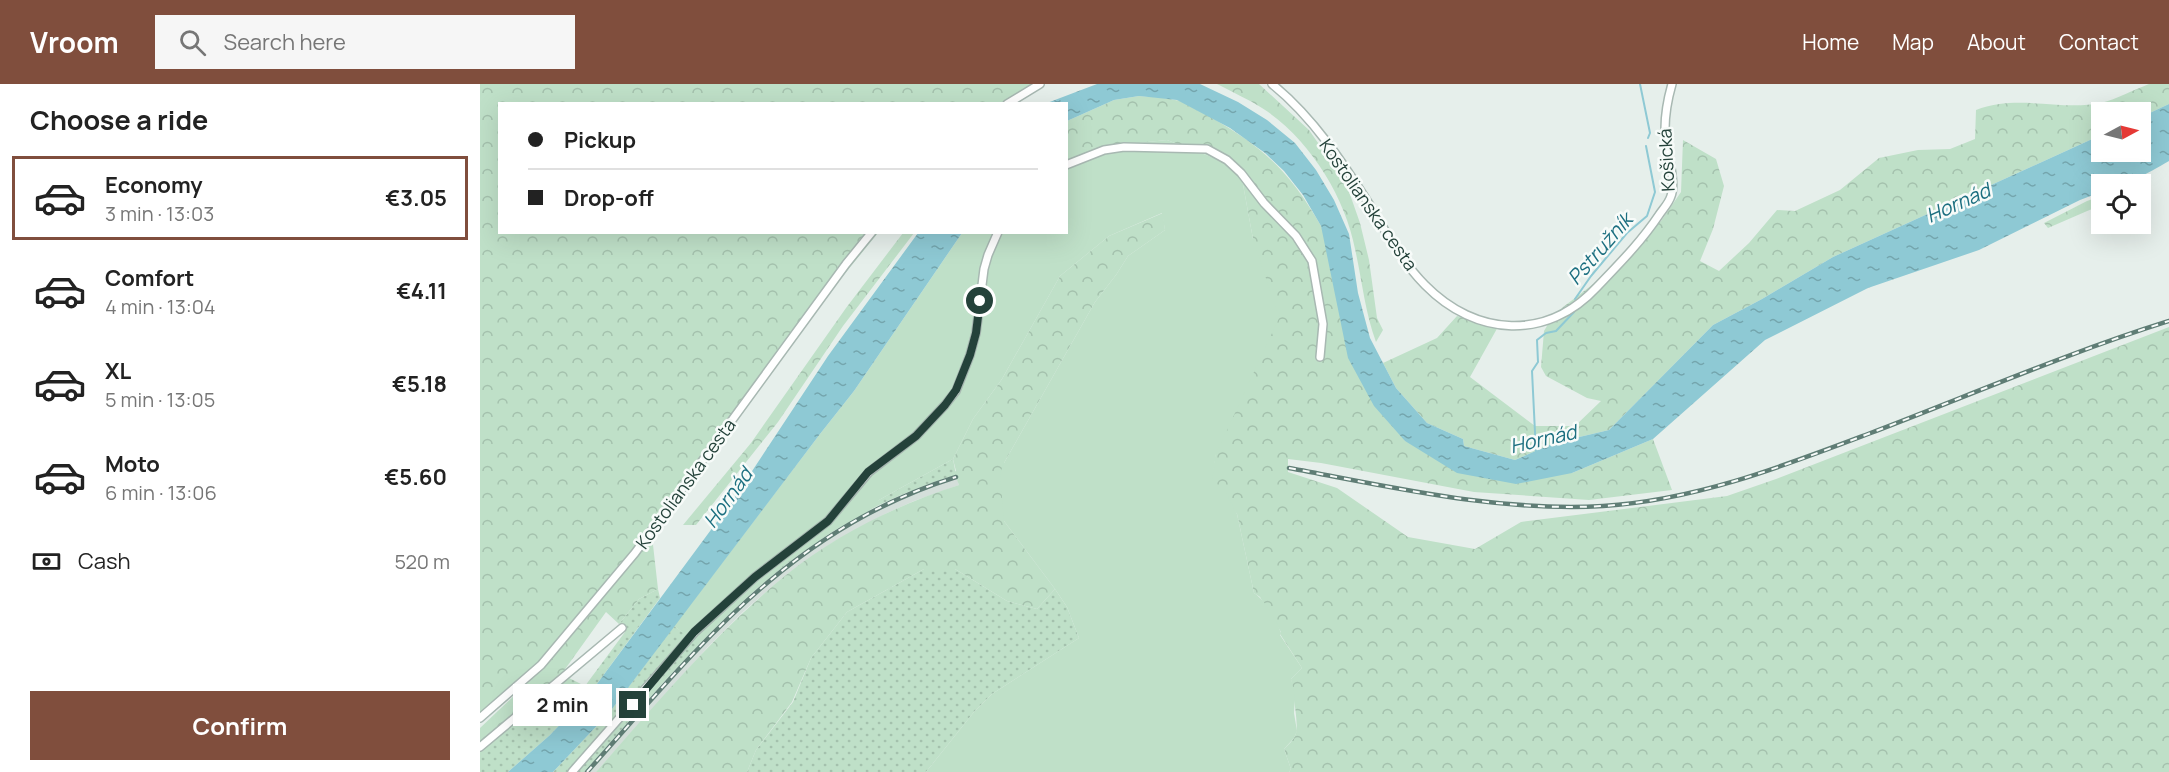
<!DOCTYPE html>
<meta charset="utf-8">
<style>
body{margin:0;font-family:Manrope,sans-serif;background:#f6f6f6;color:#222;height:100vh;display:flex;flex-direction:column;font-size:22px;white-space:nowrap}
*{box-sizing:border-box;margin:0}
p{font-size:20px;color:#767676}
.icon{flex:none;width:33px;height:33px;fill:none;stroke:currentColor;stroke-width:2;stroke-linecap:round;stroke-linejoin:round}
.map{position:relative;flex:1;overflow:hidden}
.drawer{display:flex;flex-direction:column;background:#fff;width:480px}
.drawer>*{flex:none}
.top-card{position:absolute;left:18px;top:18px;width:570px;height:132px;border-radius:0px;box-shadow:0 6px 24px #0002;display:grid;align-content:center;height:132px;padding:0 30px;background:#fff}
.needle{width:39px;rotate:83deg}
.tools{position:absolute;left:1611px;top:18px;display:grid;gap:12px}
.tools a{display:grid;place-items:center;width:60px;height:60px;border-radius:0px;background:#fff;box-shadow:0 6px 24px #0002;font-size:30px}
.end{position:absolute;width:27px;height:27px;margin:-14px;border:8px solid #24423a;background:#fff;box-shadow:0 0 0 3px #fff}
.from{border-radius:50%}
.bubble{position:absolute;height:42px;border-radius:0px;background:#fff;box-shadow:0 6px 24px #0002;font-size:20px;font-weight:700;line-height:42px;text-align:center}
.top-card b{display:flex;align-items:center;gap:21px;height:57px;font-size:22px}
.top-card b+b{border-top:2px solid #e0e0e0}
.top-card i{width:15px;height:15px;background:#222}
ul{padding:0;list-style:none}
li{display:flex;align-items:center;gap:18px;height:84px;margin:0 12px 9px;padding:0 18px;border:3px solid transparent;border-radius:0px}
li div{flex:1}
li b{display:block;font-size:22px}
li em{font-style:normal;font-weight:700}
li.active{border-color:#804e3d}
li>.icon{width:54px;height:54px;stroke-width:1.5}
h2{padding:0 30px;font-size:27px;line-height:72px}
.pay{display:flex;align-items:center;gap:15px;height:66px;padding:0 30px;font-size:22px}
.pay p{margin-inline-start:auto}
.cta{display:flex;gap:12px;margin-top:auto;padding:12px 30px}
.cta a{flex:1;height:69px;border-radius:0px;background:#804e3d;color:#fff;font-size:24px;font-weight:700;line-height:69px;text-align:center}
header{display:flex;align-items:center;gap:36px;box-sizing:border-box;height:84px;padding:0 30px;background:#804e3d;color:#fff}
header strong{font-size:28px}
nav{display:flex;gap:33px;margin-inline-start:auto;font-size:21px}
.search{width:420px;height:54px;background:#f6f6f6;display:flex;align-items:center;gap:15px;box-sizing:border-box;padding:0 21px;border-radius:0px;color:#767676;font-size:22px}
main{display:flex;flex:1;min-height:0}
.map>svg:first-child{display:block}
</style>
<header>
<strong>Vroom</strong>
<div class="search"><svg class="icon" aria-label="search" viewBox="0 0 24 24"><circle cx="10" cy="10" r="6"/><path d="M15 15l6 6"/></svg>Search here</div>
<nav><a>Home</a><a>Map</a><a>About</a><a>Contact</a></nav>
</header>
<main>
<section class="drawer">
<h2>Choose a ride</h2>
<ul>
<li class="active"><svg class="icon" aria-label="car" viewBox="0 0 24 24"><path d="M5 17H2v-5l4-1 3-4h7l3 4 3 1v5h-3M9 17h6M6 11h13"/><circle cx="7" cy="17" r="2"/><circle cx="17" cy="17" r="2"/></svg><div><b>Economy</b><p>3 min · 13:03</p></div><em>€3.05</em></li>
<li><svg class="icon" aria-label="car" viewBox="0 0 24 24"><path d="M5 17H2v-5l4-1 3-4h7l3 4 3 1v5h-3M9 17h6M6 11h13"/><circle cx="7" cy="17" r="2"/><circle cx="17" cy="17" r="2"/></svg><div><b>Comfort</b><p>4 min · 13:04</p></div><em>€4.11</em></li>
<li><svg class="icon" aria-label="car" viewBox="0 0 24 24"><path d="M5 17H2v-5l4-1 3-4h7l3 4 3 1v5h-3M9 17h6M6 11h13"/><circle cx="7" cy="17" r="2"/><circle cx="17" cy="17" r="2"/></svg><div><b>XL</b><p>5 min · 13:05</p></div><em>€5.18</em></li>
<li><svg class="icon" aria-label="car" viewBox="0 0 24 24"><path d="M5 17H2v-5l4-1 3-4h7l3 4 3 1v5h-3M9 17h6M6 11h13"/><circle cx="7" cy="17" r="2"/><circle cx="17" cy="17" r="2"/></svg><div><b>Moto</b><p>6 min · 13:06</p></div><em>€5.60</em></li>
</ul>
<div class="pay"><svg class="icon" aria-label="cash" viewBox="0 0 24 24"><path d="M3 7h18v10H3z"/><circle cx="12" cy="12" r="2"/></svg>Cash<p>520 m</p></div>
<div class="cta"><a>Confirm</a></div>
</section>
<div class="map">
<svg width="1689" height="688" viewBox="0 0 1689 688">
<defs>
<pattern id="grass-dots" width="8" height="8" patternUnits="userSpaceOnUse" patternTransform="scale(1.5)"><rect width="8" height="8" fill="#bfe0c8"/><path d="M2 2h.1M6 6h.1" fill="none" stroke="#a4c1ad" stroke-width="1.8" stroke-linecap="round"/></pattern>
<pattern id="forest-crowns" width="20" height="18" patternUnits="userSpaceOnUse" patternTransform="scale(1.5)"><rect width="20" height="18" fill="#bfe0c8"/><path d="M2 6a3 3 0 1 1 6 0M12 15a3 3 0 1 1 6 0" fill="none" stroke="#a4c1ad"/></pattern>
<pattern id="water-ripples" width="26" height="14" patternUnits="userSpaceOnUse" patternTransform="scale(1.5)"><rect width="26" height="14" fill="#8ec9d4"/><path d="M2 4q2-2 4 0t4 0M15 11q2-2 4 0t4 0" fill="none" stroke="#74a5ad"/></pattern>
</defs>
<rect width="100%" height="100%" fill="#e6efeb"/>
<!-- built -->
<path fill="#d4dfda" d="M476,391L479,401L434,417L405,430L352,459L306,491L264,527L227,564L116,688H104L218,560L281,499L323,467L368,439L439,404Z"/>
<!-- grass -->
<path fill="url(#grass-dots)" d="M473,375L476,391C310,440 214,565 104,688H96L225,541L302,476L399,416Z
M444,485H475L527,517L557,525L575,505L587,523L599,554L512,610L494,628L446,688H267L276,666L313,618L331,574L367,528Z
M178,505L180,514L111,608L70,651L28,688H0V667L87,593L105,602L145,548L139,540L159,515Z
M194,542L208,552L89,688H73L129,629Z"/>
<!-- forest -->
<path fill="url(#forest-crowns)" d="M0,0H560L527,20H20V148L398,149L301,268L184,431L61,581L0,634Z
M737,0H779L829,46L866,99L880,139L889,176L897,234L903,246L896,258C885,228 882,196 875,165C865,112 828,53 782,24C768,15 752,8 737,0Z
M1669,0H1689V20L1661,33L1660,28H1622L1621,51L1353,173L1282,215L1233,241L1129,346L1074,359L1035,376L984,362L983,355L947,339L916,304L903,279L957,254L977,232L1008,240L1019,241L990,293L1055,342H1095L1121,317L1107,314L1066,292L1061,283L1064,247L1074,230L1142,178L1181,137L1201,108L1203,56L1236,75L1244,102L1233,145L1220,177L1239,187L1269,159L1297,126L1315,127L1360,106L1399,74L1438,66L1470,65L1495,55L1496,26C1537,10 1580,27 1621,19C1637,15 1653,6 1669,0Z
M659,12C671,13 683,13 695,16C708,18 721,28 732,34C785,64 811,90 841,142L925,357L1092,389L1173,355L1192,406L1109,416L994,408L841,379L808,375V388L857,404L928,453L995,465L1041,438L1247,412L1296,395L1689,243V688H809L811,685L804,665C808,661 814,656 816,649C819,639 812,606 811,595L822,584L800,550L801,548L780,513L774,509L757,430L731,397L773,155L760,84L687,56L602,65L587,71V37L634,16Z
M1621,112V121L1568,144L1564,139L1607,117Z
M683,129L685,146L648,172L636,191L615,218L524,379V437L575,505L557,525L527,517L475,485H444L367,528L331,574L312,618L276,666L267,688H116C176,620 235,549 306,491C357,450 417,421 479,401L474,388L476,387L473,375L493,335L522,295L580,192L629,152Z
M423,149H434L363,242L298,338L216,441H203L271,359L366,224Z
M172,452L178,505L159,515L139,540L126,528L83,588L0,659V644L58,589L140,493Z"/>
<!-- garden -->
<path fill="#bfe0c8" d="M687,56L760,84L773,155L799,234L736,370L732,397L744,405L757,430L774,509C786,517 796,535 801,549L800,551L822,584L811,595L815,611L814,629L817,647L814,654L804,665L811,685L809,688H446L494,628L512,610L599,554L587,523L575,505L524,437L520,389L524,379L615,218L636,191L648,172L685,146L682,129L629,152L580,192L522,295L493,335L473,375L399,416L389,427L353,447L308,478L281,499L218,560L194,542L340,350L374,307L482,149L586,148L587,66Z"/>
<!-- water -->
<path fill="url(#water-ripples)" d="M617,0H720L758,18L787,36L815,59L836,86L854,116L869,150L878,209L890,254L916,304L947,339L983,355L984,362L1035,376L1074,359L1129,346L1233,241L1282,215L1353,173L1621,51L1622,68H1660L1661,33L1689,20V77C1665,91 1650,100 1622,100L1621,108L1600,116L1499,166L1388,204L1285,256L1173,355L1092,389L1036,400L977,389L925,357L894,322L868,274L841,142L823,111L804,87L785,69L750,44L697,16L659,12L634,16L587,37L586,20L567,19Z
M438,149H482L374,307L340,350L129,629L73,688H28L70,651L111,608L253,416L348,272Z"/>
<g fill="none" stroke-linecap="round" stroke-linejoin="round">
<!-- stream -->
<path stroke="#8ec9d4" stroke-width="2" d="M1160,0L1170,49L1168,54
M1095,215L1111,192L1147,149L1167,132L1175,108L1166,62
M1056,369L1052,287L1058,278L1057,256L1066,249L1076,247L1094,228"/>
<defs>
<path id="minor" d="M792,0C833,33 863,79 891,123C907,150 923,179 945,201C996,253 1067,257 1117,203C1139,180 1161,158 1179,131C1183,125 1189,119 1191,112C1197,98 1185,61 1185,45C1185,30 1188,14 1192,0
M527,20L560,0
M586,81L624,66L644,63L727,65L747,76L761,89L784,119L816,152L832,177L843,240L840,273
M0,634L61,581L155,469L366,180L392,148
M0,663L142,544
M92,688L215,548L275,493L348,437L389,388L436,352L465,321L476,307L490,271L496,249L504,185L508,171L518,148"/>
</defs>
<!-- minor casing -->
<use href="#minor" stroke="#a8b8b2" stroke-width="10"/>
<!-- minor -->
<use href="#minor" stroke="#fff" stroke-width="7"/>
<defs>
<path id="rail" d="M809,384C912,403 1017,428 1123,422C1216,416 1301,383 1388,350C1488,312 1587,269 1689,237
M107,688C218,564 309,445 476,393"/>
</defs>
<!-- rail casing -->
<use href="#rail" stroke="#5f7d75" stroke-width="4.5"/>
<!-- rail -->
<use href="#rail" stroke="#f7fbf9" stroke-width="2" stroke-dasharray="7" stroke-linecap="butt"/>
</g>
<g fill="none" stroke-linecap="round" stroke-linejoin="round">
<!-- route -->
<path stroke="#24423a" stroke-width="8" d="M153,621L214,548L275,493L348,437L388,388L436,352L465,321L476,306L490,271L496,249L500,217"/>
</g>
<g text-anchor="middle" stroke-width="5" stroke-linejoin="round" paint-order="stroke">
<!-- street labels -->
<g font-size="18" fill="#24423a" stroke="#f7fbf9">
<text transform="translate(1187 76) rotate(-93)" y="6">Košická</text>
<text transform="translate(888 121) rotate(55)" y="6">Kostolianska cesta</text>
<text transform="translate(206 400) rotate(-54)" y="6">Kostolianska cesta</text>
</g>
<!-- water labels -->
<g font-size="20" font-style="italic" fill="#1c6f80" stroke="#f7fbf9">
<text transform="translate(1478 119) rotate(-24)" y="7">Hornád</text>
<text transform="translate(1120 165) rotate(-49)" y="7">Pstružník</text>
<text transform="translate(1063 355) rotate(-13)" y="7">Hornád</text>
<text transform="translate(248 414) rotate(-54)" y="7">Hornád</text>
</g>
</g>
</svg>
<div class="tools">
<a><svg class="needle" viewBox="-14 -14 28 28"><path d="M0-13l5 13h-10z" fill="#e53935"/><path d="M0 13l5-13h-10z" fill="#767676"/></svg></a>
<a><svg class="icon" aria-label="locate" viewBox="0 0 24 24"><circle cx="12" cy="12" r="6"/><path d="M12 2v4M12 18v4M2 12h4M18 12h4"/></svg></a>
</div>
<i class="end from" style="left:500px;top:217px"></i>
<i class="end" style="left:153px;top:621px"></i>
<div class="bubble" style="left:33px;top:600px;width:99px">2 min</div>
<div class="top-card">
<b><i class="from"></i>Pickup</b>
<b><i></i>Drop-off</b>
</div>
</div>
</main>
